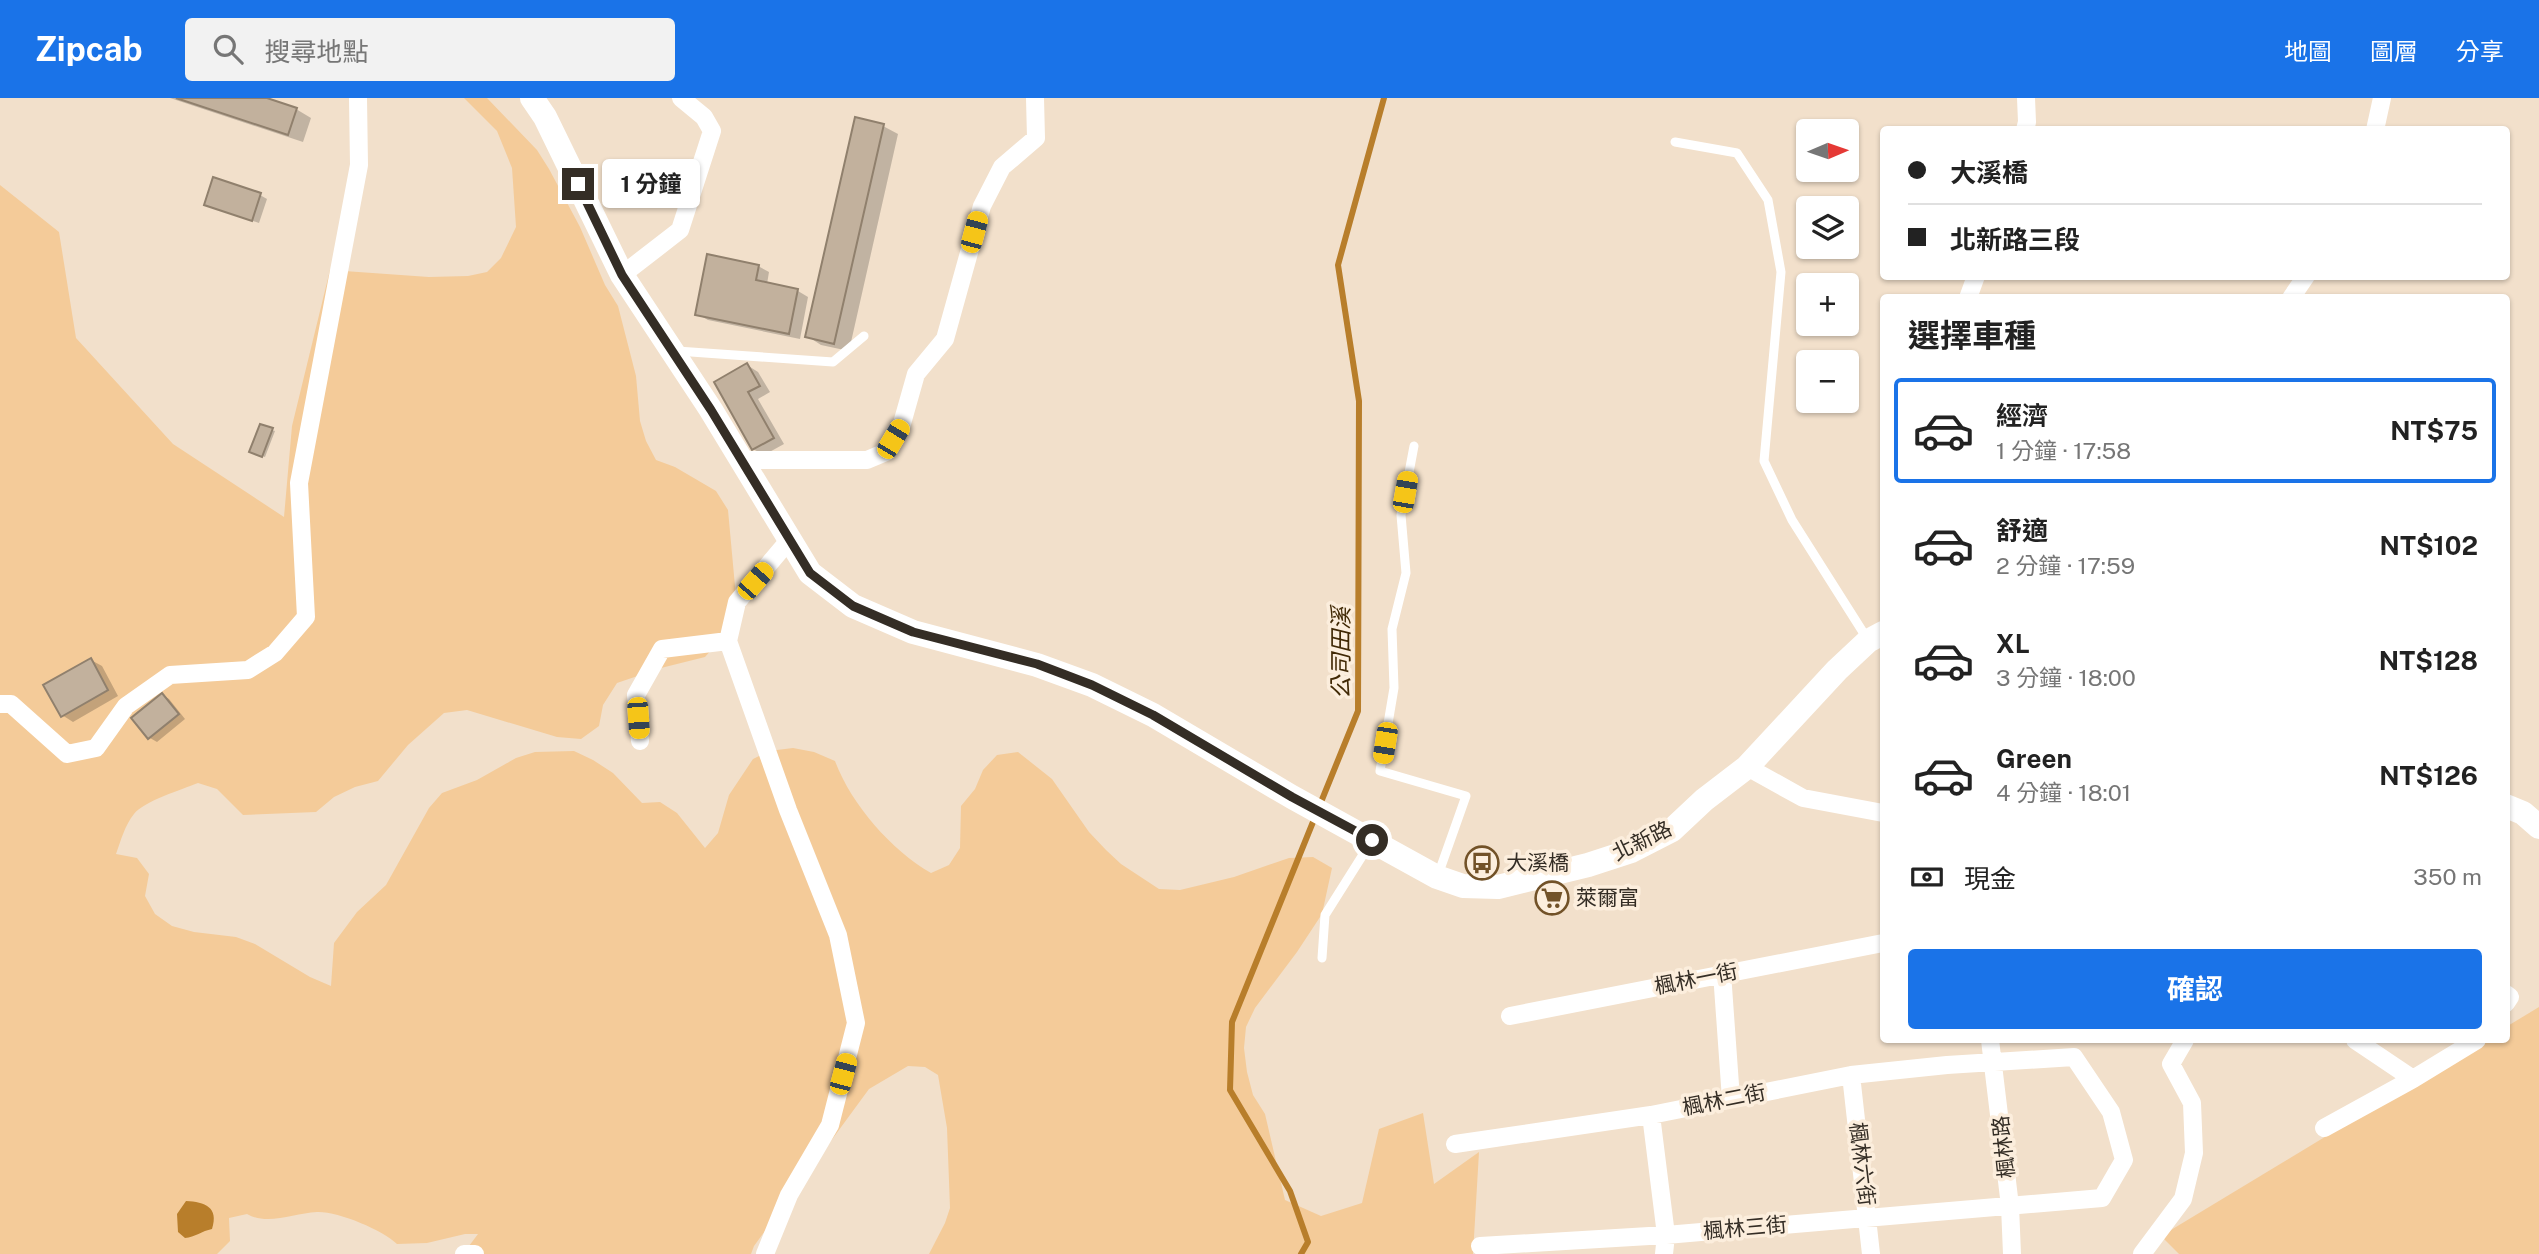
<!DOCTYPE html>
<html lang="zh-TW">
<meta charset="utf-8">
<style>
body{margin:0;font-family:"Public Sans","Noto Sans TC",sans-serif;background:#f2f2f2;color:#222;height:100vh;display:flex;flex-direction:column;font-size:26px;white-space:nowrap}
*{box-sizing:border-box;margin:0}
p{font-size:23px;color:#767676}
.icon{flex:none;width:38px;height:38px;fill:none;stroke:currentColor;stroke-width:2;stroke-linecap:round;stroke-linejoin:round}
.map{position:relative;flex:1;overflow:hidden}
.drawer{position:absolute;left:1880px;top:196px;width:630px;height:749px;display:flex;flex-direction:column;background:#fff;border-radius:7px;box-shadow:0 2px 5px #0004}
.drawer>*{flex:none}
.hud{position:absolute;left:1880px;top:28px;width:630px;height:154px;border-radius:7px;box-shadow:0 2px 5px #0004;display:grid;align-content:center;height:154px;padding:0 28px;background:#fff}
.needle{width:46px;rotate:88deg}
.controls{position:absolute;left:1796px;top:21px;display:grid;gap:14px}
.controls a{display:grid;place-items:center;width:63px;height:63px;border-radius:7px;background:#fff;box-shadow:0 2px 5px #0004;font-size:35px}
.end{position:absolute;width:32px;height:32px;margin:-16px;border:9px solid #342d25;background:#fff;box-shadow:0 0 0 4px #fff}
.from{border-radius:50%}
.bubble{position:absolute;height:49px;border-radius:7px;background:#fff;box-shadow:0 2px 5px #0004;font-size:23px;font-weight:700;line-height:49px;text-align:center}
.car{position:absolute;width:21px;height:42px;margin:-21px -10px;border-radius:9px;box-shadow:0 0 5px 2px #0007;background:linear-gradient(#f5c518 24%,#345 0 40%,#f5c518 0 76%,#345 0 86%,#f5c518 0)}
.hud b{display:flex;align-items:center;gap:24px;height:66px;font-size:26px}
.hud b+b{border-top:2px solid #e0e0e0}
.hud i{width:18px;height:18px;background:#222}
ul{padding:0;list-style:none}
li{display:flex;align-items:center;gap:21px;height:105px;margin:0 14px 10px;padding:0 14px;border:4px solid transparent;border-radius:7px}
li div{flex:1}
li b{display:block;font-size:26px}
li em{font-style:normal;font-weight:700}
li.selected{border-color:#1a73e8}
li>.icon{width:63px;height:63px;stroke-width:1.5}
h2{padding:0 28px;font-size:32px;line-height:84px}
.pay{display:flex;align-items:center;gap:18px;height:77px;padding:0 28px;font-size:26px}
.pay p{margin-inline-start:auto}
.action{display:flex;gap:14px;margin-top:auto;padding:14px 28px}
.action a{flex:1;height:80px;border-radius:7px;background:#1a73e8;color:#fff;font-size:28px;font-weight:700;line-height:80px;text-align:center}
header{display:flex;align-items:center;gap:42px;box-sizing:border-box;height:98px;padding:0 35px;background:#1a73e8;color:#fff}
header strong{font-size:33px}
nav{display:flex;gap:38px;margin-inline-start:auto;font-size:24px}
.search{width:490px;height:63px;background:#f2f2f2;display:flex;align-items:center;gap:18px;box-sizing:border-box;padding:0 24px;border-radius:7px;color:#767676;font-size:26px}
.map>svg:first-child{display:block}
</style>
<header>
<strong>Zipcab</strong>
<div class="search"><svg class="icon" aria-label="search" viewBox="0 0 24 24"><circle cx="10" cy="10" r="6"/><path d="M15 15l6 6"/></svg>搜尋地點</div>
<nav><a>地圖</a><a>圖層</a><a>分享</a></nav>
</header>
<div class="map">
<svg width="2539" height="1156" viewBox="0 0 2539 1156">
<rect width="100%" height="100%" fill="#f2e0cb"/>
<!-- green -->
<path fill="#f4cb99" d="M464,0H487L537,52L549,71L580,129L605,187L618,208L636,278L640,323L646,343L656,362L675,369L716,393L728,412L736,499L721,541L705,559L661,570L617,585L603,607L599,628L581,641L557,639L467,612L444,615L408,647L378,683L355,689L334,699L316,714L243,717L217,691L198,685C181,692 144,703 134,716C125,727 121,742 116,756L137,760L149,776L145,798L155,816L172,828L194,834L236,839L255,846L310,879L331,888L334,845L357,814L386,787L429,710L442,695L477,682L516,660L535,654L574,653L593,662L613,675L642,705L660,704L677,715L705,750L718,735L729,697L753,661L769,653L793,650L814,654L835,663C851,706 891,752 931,775L949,767L960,750L961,708L975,691L983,672L997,657L1018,654L1052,681L1089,734L1106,752L1121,766L1159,791L1180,792L1234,779L1289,760L1313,759L1332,770L1322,816L1297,854L1255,910L1246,929L1244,950L1247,974L1253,997L1265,1016L1285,1102L1321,1118L1362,1105L1379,1031L1423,1015L1434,1086L1479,1054L1473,1156H929L945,1125L950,1110L947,1030L938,977L925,969L908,968L869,991L754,1148L751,1156H463L478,1136H465L427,1145L397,1146C383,1132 337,1113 317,1114C294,1115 268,1128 247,1116L229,1120L230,1143L217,1156H0V87L59,134L76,240L173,346L284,419L292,328L330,172L429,179L468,178L487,174L501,160L516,129L512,70L497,33Z
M2539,909V1156H2179L2161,1138L2485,942H2506V929Z"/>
<!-- water -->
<path fill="#b87e2b" d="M186,1103C205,1104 219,1109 212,1131C202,1133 195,1139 185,1140L178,1134L177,1116Z"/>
<!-- shadow -->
<path fill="#0003" d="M170,0H262L296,11L311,20L303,44Z
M883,28L898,36L849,253L821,247L807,238Z
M260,97L267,101L259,125L213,110Z
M758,168L769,174L767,186L798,193L808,199L800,241L708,222L697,216Z
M747,267L758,274L770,294L758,301L784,346L764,357L753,351L716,285Z
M272,332L275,333L265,359L254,355Z
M91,562L102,568L118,598L73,624L62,617Z
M162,597L169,601L185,621L157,644L150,640L134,620Z"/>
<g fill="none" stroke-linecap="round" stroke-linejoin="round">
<!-- stream -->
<path stroke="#b87e2b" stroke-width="6" d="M1319,709L1358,613L1359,303L1338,167L1384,0
M1301,1156L1308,1144L1290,1093L1230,992L1232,924L1315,719"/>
</g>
<!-- building -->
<path fill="#c2b19d" stroke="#90806d" stroke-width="2" d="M176,0H267L297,10L288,37Z
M855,19L884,26L834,246L805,239Z
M213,79L261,95L252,123L204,107Z
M707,156L759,167L756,182L798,191L789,236L695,217Z
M747,265L760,288L748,294L774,340L752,352L714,284Z
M260,326L273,330L262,359L249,354Z
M91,560L108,592L61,619L43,587Z
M162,595L179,616L148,641L131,620Z"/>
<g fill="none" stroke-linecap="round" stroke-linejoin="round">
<!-- lane -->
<path stroke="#fff" stroke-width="9" d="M1675,44L1737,55L1768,102L1781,174L1764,363L1792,422L1868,542
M677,253L833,264L864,238
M1414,348L1401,417L1406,475L1392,531L1394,590L1380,673L1466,698L1438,777
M1322,860L1325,817L1371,744"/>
<!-- street -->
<path stroke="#fff" stroke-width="18" d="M2025,32L2027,24L2026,0
M2375,32L2382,0
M622,177L680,132L712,33L704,19L681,0
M1968,200L1976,178
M2291,200L2306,178
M742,362H867L886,354L901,329L916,276L945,241L982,108L1002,69L1036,40L1035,0
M0,606H11L67,656L96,650L126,608L170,577L248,572L275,555L306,519L299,385L359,67L358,0
M640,643L636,597L662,551L728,543
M1747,669L1803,700L1883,715
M1722,875L1731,1001
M2506,896L2510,899L2506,905
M1510,918L1883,845
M1990,942L2010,1108L2012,1156
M2355,942L2413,981
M1851,977L1871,1156
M1651,1017L1666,1137L1664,1156
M2324,1030L2413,981L2477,942
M1455,1046L1651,1017L1851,977L1947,967L2074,959L2111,1014L2124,1062L2102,1100L1666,1137L1480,1148
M464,1156H475
M765,1156L789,1097L830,1027L856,925L838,837L788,712L728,543L737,504L790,441
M2142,1156L2183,1101L2194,1055L2192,1005L2171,966L2185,942"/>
<!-- secondary -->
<path stroke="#fff" stroke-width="24" d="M532,0L545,19L622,177L711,312L810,475L853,508L913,534L1037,567L1092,587L1153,617L1292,699L1437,779L1463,788L1498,789L1588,767L1631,753L1672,732L1704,702L1747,669L1837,572L1868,543L1883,535
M2506,708L2523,715L2539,729"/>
</g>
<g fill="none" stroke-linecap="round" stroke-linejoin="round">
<!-- route -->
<path stroke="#342d25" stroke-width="9" d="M578,86L622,177L711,312L810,475L853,508L913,534L1037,566L1092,587L1153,617L1292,699L1372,742"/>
</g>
<!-- icons -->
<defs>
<symbol id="bus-ring" viewBox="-11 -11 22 22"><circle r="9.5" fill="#fceedd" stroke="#725228" stroke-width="1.5"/><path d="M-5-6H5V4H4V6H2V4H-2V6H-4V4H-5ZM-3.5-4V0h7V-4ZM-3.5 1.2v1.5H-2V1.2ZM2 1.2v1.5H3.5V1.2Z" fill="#725228"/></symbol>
<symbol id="supermarket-ring" viewBox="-11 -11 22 22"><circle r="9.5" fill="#fceedd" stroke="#725228" stroke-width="1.5"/><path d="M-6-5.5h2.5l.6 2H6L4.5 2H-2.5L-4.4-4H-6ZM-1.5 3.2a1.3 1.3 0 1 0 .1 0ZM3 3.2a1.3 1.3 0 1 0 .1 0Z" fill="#725228"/></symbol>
</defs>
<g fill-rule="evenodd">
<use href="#bus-ring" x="1463" y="746" width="38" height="38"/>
<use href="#supermarket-ring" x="1533" y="781" width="38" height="38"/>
</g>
<g text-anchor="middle" stroke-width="7" stroke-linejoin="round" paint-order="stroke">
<!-- street labels -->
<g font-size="21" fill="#342d25" stroke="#fceedd">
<text transform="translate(1642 743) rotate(-26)" y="7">北新路</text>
<text transform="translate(1696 881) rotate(-11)" y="7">楓林一街</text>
<text transform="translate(1724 1002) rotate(-11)" y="7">楓林二街</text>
<text transform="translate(2004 1049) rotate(-96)" y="7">楓林路</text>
<text transform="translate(1862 1066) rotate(83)" y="7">楓林六街</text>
<text transform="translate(1745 1130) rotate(-5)" y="7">楓林三街</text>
</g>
<!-- poi labels -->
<g font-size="21" fill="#342d25" stroke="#fceedd" text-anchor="start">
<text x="1506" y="772">大溪橋</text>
<text x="1576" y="807">萊爾富</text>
</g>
<!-- water labels -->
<g font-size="23" font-style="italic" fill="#412905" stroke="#fceedd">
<text transform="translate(1341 555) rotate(-90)" y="8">公司田溪</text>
</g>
</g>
</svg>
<div class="controls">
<a><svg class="needle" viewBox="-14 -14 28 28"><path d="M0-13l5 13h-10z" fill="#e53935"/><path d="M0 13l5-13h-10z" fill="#767676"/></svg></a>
<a><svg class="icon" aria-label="layers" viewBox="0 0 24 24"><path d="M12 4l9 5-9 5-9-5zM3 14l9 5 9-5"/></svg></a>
<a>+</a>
<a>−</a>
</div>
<i class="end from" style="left:1372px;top:742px"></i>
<i class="end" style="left:578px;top:86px"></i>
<div class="bubble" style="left:602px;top:61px;width:98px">1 分鐘</div>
<i class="car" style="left:974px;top:134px;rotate:15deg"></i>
<i class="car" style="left:893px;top:341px;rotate:31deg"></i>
<i class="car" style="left:1405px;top:394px;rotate:10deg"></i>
<i class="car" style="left:755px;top:483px;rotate:41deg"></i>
<i class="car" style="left:638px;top:620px;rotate:176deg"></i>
<i class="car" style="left:1385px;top:645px;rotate:189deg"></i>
<i class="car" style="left:843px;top:976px;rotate:15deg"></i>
<div class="hud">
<b><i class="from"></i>大溪橋</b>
<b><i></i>北新路三段</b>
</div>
<section class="drawer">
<h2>選擇車種</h2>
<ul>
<li class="selected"><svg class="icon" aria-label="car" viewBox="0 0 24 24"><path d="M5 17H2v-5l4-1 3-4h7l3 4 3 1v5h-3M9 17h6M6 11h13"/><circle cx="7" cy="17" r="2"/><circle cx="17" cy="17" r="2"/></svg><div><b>經濟</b><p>1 分鐘 · 17:58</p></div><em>NT$75</em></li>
<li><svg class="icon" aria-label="car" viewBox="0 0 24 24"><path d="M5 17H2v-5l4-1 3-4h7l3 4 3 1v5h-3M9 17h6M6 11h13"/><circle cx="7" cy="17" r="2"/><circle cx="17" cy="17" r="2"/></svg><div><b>舒適</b><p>2 分鐘 · 17:59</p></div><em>NT$102</em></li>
<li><svg class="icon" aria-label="car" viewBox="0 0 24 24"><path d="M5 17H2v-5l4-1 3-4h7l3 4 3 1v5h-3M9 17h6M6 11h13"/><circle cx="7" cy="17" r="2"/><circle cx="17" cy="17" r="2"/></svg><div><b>XL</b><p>3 分鐘 · 18:00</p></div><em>NT$128</em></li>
<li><svg class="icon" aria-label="car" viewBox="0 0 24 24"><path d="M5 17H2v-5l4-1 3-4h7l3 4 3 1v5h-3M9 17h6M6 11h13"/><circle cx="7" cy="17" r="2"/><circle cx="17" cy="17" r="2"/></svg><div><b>Green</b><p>4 分鐘 · 18:01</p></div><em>NT$126</em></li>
</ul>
<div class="pay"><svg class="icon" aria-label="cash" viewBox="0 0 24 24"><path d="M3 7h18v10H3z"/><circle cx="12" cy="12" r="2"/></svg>現金<p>350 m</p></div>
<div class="action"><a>確認</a></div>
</section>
</div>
